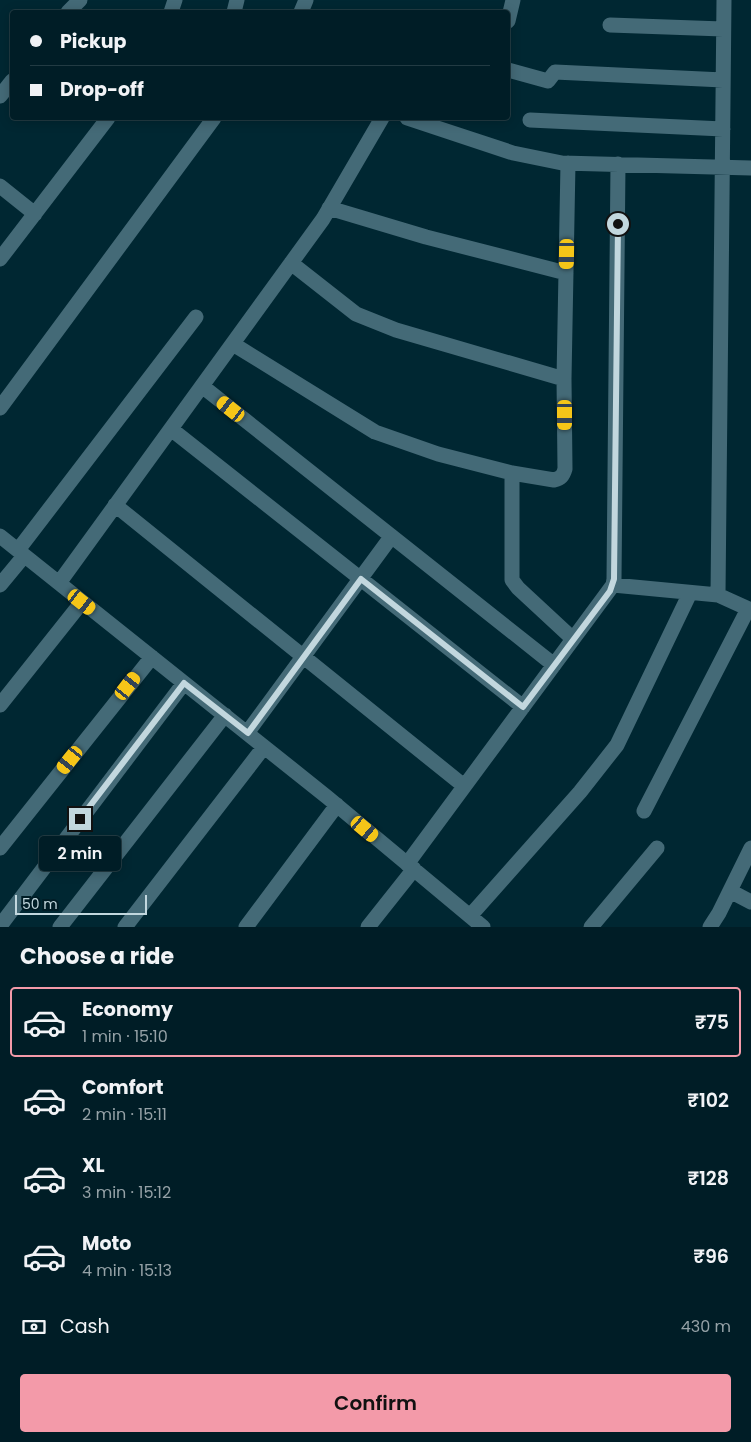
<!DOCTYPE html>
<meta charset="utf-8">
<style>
body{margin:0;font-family:Poppins,sans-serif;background:#0a262e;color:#f1f3f6;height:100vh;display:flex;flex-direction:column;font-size:19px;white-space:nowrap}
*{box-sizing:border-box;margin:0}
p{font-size:16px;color:#95a2a7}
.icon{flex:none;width:28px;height:28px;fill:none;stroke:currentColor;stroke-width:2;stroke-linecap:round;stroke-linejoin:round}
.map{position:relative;height:927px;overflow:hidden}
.details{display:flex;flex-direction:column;background:#001d26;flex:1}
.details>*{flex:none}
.guide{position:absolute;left:10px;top:10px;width:500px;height:110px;border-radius:5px;box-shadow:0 2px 12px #0003,0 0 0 1px #223b43;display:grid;align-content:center;height:110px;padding:0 20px;background:#001d26}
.scale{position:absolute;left:15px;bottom:12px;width:132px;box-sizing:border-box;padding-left:5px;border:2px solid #c2d7de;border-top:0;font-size:14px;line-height:18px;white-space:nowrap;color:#c2d7de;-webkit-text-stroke:4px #001c25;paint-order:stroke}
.end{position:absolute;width:22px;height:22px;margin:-11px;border:6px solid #c2d7de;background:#111;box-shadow:0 0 0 2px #111}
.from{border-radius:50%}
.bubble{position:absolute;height:35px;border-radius:5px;background:#001d26;box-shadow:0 2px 12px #0003,0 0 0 1px #223b43;font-size:16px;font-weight:600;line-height:35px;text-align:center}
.car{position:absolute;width:15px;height:30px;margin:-15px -8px;border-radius:6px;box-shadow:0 0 4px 1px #0007;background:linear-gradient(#f5c518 24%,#345 0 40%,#f5c518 0 76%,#345 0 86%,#f5c518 0)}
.guide b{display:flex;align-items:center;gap:18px;height:48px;font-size:19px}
.guide b+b{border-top:1px solid #223b43}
.guide i{width:12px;height:12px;background:#f1f3f6}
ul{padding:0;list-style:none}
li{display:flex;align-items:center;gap:15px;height:70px;margin:0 10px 8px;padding:0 10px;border:2px solid transparent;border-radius:5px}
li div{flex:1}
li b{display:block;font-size:19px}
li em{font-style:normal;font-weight:600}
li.active{border-color:#f39aa9}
li>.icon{width:45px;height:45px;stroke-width:1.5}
h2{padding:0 20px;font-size:22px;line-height:60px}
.pay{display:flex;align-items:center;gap:12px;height:55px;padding:0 20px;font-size:19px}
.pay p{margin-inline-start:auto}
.cta{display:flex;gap:10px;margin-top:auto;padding:10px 20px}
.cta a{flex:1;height:58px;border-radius:5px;background:#f39aa9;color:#111;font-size:20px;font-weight:600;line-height:58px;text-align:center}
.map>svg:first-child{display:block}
</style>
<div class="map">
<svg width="751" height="927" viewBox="0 0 751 927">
<rect width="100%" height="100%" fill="#002732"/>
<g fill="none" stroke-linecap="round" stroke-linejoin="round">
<!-- minor -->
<path stroke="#446a77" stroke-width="15" d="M68,12L80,0
M171,12L175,0
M234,12L237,0
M301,12L306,0
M508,21L513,0
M610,25L723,29
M508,70L548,81L555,72L723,80
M0,96L12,81
M407,118L513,153L562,163L751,168
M530,120L723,129
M0,186L35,214
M329,208L426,237L566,273
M0,259L108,118
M291,263L356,314L396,330L564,379
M233,344L375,432L438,454L512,473L554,480C561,478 563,476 565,469L564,379L568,163
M202,386L554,665
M0,408L214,118
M171,429L523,707
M512,473V580L518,588L573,639
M115,505L464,786
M0,536L327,797L483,927
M18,550L196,317
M59,583L323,219L382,118
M0,585L24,556
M613,585L718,595L751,610
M718,595L724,0
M0,705L82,602
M247,733L391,537
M644,811L748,609
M0,848L152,657
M407,864L613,585L614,579L618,164
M730,891L751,902
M470,916L580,792L617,745L690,593
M0,926L184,683
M60,927L225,715
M125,927L264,747
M246,927L337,805
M368,927L414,869
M591,927L657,848
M710,927L719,913L751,848"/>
</g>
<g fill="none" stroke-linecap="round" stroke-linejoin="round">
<!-- route -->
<path stroke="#c2d7de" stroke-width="6" d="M80,819L184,683L248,733L361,579L523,707L610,591L614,579L618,224"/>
</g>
</svg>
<div class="scale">50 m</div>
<i class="end from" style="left:618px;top:224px"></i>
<i class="end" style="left:80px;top:819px"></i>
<div class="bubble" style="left:39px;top:836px;width:82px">2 min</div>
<i class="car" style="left:567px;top:254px;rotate:181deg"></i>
<i class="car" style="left:231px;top:409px;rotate:308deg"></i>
<i class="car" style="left:565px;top:415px;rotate:180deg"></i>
<i class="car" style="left:82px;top:602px;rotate:128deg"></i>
<i class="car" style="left:128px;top:686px;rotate:38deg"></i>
<i class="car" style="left:70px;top:760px;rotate:219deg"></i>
<i class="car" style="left:365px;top:829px;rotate:130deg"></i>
<div class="guide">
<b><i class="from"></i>Pickup</b>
<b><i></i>Drop-off</b>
</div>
</div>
<section class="details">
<h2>Choose a ride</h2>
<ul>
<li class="active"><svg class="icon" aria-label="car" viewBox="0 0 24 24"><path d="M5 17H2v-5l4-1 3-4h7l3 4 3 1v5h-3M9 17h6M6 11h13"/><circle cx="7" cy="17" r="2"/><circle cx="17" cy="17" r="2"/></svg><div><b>Economy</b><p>1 min · 15:10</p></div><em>₹75</em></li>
<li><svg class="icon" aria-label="car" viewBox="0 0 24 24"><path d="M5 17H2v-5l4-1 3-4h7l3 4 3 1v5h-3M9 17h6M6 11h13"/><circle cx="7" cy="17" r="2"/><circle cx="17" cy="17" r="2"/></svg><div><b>Comfort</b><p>2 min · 15:11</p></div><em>₹102</em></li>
<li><svg class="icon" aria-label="car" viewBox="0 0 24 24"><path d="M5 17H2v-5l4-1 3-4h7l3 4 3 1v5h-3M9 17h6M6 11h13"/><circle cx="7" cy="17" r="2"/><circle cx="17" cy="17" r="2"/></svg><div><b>XL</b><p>3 min · 15:12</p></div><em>₹128</em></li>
<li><svg class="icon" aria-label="car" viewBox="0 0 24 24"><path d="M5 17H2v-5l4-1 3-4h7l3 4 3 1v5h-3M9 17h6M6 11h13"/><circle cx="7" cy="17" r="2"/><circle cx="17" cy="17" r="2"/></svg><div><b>Moto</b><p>4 min · 15:13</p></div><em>₹96</em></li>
</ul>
<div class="pay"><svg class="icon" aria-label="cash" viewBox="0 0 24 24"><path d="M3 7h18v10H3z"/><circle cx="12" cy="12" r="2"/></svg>Cash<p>430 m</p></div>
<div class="cta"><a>Confirm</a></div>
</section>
